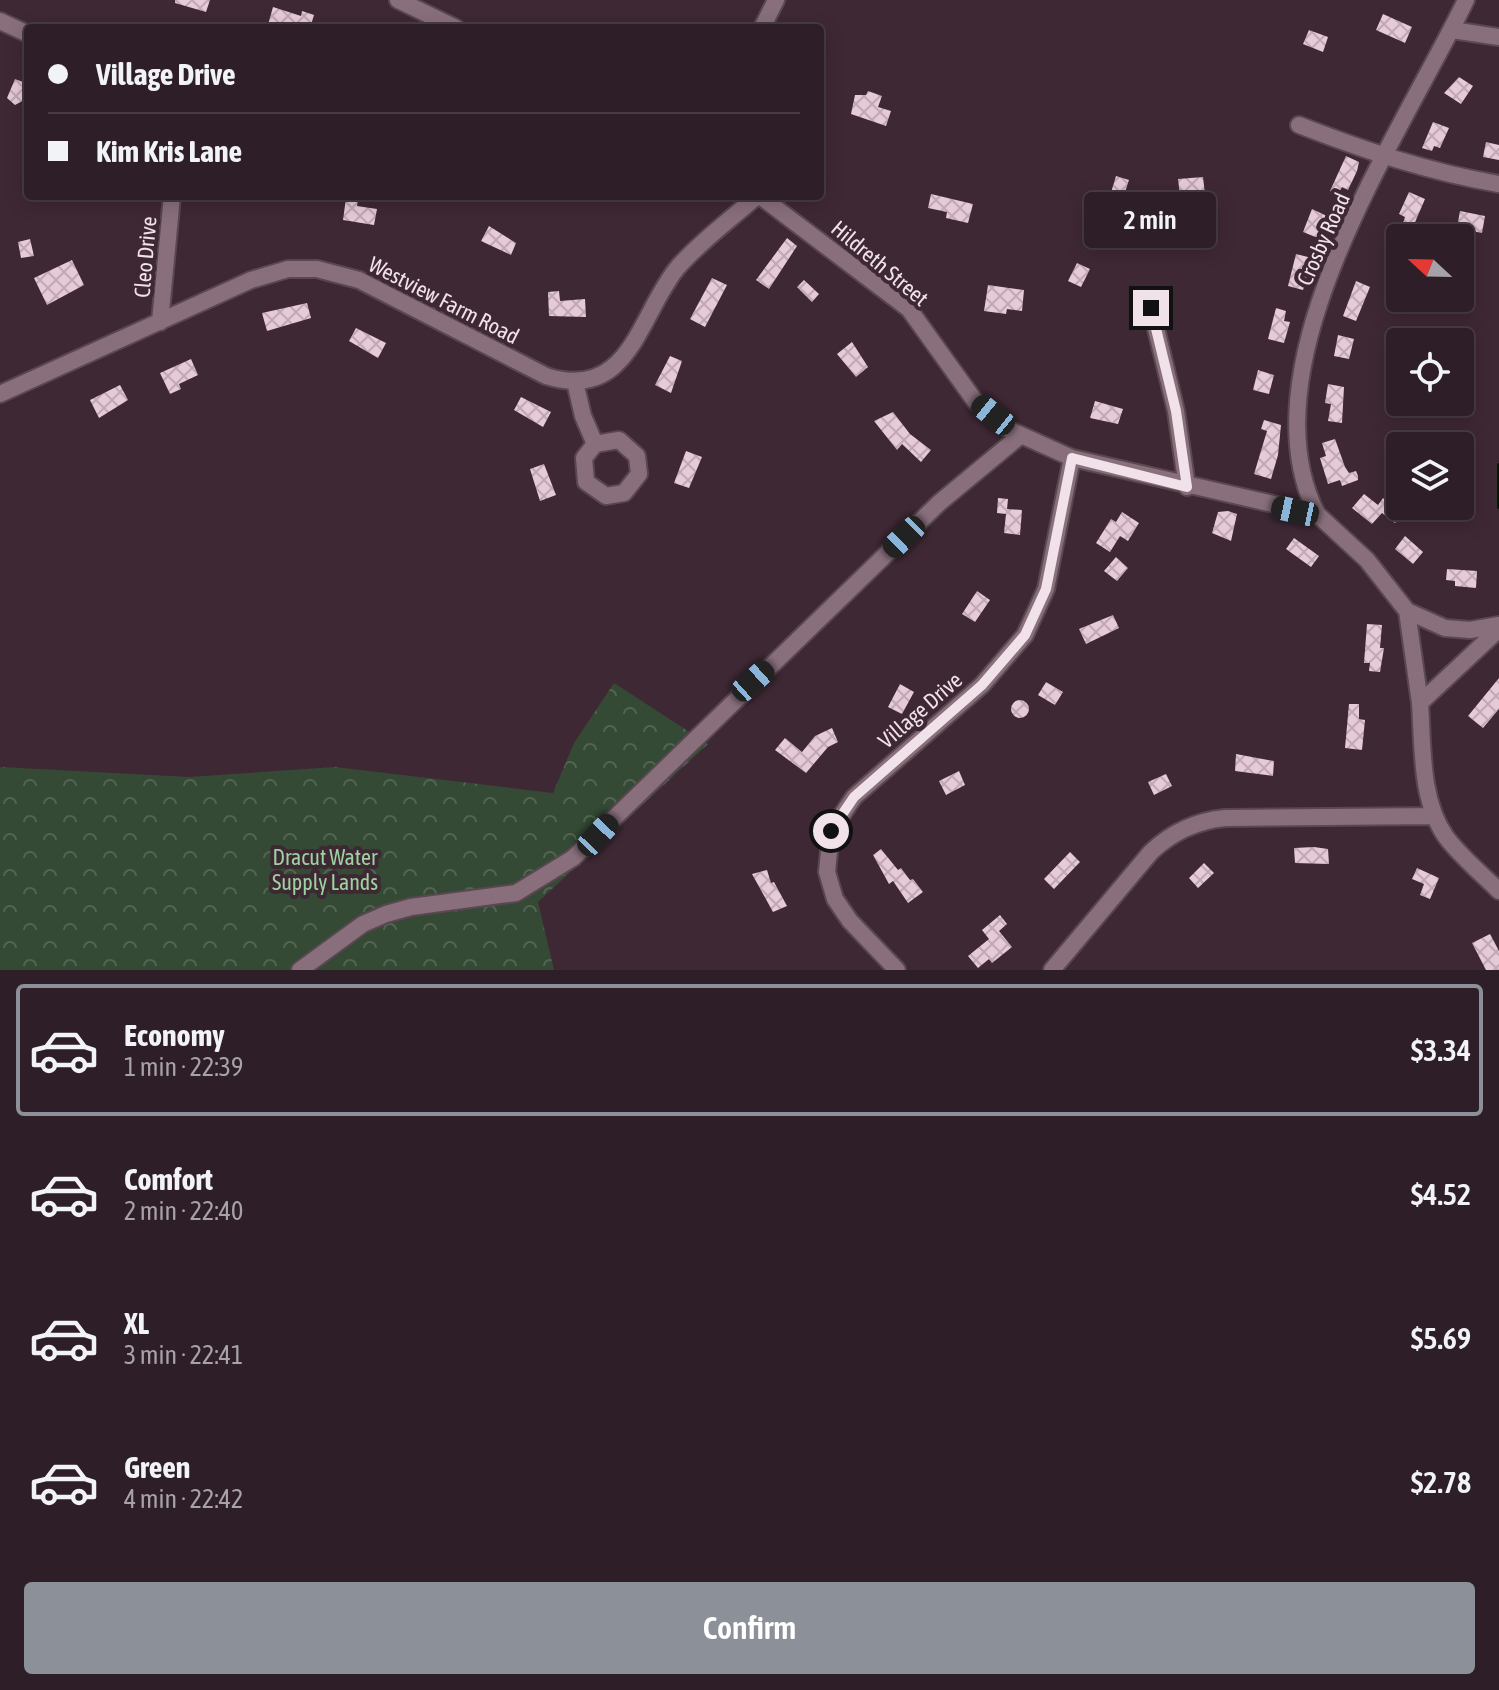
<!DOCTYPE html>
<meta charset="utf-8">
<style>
body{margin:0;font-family:"Asap Condensed",sans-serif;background:#36272f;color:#f1f3f6;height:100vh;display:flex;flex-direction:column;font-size:30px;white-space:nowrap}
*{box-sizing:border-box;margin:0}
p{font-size:26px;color:#a7a2a7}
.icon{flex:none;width:44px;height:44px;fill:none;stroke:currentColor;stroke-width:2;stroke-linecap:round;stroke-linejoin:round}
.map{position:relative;height:970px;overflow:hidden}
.drawer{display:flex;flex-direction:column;background:#2e1e27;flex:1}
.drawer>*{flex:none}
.top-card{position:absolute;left:24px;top:24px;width:800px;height:176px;border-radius:8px;box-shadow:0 4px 20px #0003,0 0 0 2px #493c44;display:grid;align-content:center;height:176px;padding:0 24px;background:#2e1e27}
.needle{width:52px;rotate:292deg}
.tools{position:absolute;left:1386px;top:224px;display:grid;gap:16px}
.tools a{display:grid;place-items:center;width:88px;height:88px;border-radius:8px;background:#2e1e27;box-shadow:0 4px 20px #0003,0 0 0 2px #493c44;font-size:40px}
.end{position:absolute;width:36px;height:36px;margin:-18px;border:10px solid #f1e2e9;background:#111;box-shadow:0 0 0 4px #111}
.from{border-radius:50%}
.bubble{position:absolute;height:56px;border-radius:8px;background:#2e1e27;box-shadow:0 4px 20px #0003,0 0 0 2px #493c44;font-size:26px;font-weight:600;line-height:56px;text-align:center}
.car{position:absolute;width:24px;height:48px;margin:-24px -12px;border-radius:10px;box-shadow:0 0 6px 2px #0007;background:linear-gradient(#222 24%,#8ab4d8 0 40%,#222 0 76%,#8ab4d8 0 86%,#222 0)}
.top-card b{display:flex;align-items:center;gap:28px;height:76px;font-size:30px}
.top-card b+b{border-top:2px solid #493c44}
.top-card i{width:20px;height:20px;background:#f1f3f6}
ul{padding:14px 0 0;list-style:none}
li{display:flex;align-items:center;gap:24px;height:132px;margin:0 16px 12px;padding:0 8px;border:4px solid transparent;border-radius:8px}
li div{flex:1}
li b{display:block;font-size:30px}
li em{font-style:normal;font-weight:600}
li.selected{border-color:#8c9099}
li>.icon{width:72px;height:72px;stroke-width:1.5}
.action{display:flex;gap:16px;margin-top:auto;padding:16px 24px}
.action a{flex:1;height:92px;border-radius:8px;background:#8c9099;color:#fff;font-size:32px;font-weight:600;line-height:92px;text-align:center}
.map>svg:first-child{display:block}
</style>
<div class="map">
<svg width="1499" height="970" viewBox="0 0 1499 970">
<defs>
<pattern id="forest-crowns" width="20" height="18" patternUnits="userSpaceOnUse" patternTransform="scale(2)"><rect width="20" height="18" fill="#344a35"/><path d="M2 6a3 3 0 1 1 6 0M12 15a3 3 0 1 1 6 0" fill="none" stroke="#526452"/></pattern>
<pattern id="building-cross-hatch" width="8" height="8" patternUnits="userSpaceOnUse" patternTransform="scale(2)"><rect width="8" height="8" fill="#e7cad8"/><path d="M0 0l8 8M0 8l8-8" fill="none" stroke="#bfa8b4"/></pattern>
</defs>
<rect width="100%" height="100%" fill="#3e2834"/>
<!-- forest -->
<path fill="url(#forest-crowns)" d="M614,683L708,744L538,902L554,970H0V767L189,777L335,767L553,793L574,743Z"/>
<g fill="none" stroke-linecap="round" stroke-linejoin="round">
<!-- stream -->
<path stroke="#001a02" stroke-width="4" d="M1499,465V507"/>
</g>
<!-- building -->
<path fill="url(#building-cross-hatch)" d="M175,0H210L206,12L175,3Z
M273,7L301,16L302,11L314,15L310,28H267Z
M1383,14L1412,27L1405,43L1376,30Z
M1309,30L1328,37L1323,52L1303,44Z
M1459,77L1473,86L1461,104L1444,93Z
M15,79L28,84V98L15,105L7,98Z
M868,91L882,96L878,107L891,111L886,126L851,114L855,95H866Z
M1433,122L1449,128L1440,148L1434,146L1432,151L1422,148Z
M1486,142L1499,145V160L1483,157Z
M1346,156L1359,162L1357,171L1348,190L1342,187L1338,195L1330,191Z
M1116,176L1129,180L1118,213L1106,209Z
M1203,177L1205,194L1180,196L1178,179Z
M1409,192L1425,199L1413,227L1403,223L1405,217L1399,214Z
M931,194L973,204L968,223L946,218L947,212L928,208Z
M346,198L358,199L357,206L377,209L374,225L343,220Z
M1312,209L1327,216L1318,238L1303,232Z
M1460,211L1485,216L1482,233L1457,228Z
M489,226L516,243L511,255L481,241Z
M787,238L797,246L769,289L756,280Z
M30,239L34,256L21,258L18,242Z
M1296,254L1308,257L1306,265L1310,267L1303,290L1288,286Z
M72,260L84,285L47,305L34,278Z
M1077,263L1090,269L1081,287L1068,281Z
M712,278L727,285L705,327L690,319Z
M804,280L819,294L812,302L797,287Z
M1356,281L1370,287L1356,321L1343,316Z
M988,285L1024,290L1022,311L1007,309L1006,314L984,311Z
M559,291L560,301L585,299L586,317L549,316L548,292Z
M307,303L311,318L267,331L262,313Z
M1276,308L1286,311L1284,321L1290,322L1284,343L1268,339Z
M356,328L386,343L378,358L349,341Z
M1338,335L1354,339L1349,359L1334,356Z
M852,342L868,367L856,377L837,354Z
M670,356L682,361L671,393L655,385Z
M191,359L198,375L179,384L181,389L170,394L160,373Z
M1258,370L1274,375L1269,394L1253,390Z
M1328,384L1344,387L1342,423L1328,421L1331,404L1325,403Z
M120,385L128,400L99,418L90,400Z
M521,397L551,412L543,427L514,410Z
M1095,401L1123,409L1118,424L1090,418Z
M893,412L910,434L931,450L921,462L902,444L897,450L874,421Z
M1264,420L1281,425L1278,455L1271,479L1254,474L1267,431L1261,429Z
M1335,439L1345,467L1349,473L1356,471L1358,476V480L1342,486L1340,480L1328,484L1320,458L1326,456L1322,443Z
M686,451L702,457L689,488L674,483Z
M544,464L556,495L540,501L530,469Z
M1364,494L1378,505L1383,498L1402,514L1395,523L1382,513L1372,524L1352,508Z
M998,498L1008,499L1007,509L1022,510L1020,535L1004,533L1006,514L997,513Z
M1228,511L1237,514L1231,541L1212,533L1218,512Z
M1122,512L1139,523L1128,541L1120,536L1110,552L1096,543L1111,519L1116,522Z
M1405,536L1423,552L1413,564L1395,549Z
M1294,538L1319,556L1311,567L1286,549Z
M1116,557L1128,568L1117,581L1104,571Z
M1447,569L1477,571L1476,588L1455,586V581L1446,580Z
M977,591L990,600L975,622L962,614Z
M1113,615L1119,628L1086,644L1079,629Z
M1367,624L1382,625L1380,648H1384L1380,672L1369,671L1370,663H1364Z
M1499,678V709L1483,728L1468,716Z
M1046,682L1063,692L1055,705L1038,695Z
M900,684L914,692L902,714L888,707Z
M1011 709a9 9 0 1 1 18 0a9 9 0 1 1-18 0Z
M1349,704H1359V719L1365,720L1362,750L1345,748Z
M832,728L838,742L828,747L806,773L775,750L785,738L802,752L815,736Z
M1236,754L1274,761L1273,776L1235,771Z
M959,771L965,785L946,795L939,781Z
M1166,774L1172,786L1154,795L1148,782Z
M1314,847L1328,849L1329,864L1295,863L1294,848Z
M881,849L898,870L901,868L910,880L913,879L923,892L908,903L893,881L889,884L873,855Z
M1070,852L1080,862L1054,889L1044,879Z
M1204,863L1214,873L1198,888L1189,878Z
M1417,868L1439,878L1430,899L1420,895L1424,884L1412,879Z
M767,870L771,883L774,882L787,906L773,912L752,874Z
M1000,915L1007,924L999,931L1012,947L992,963L989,959L978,968L968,956L989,939L982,930Z
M1490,934L1499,951V970H1486L1472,943Z"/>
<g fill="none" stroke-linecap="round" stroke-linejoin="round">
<defs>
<path id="minor" d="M398,0L456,28
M0,21L28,34
M762,28L776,0
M1452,30L1499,37
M1299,125C1366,151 1429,172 1499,184
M760,196L909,309L975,401L1010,430L1072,458L1317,514L1367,560L1407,611L1445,628L1470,630L1499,625
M1151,308L1176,411L1187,487
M160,322L172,196
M575,382L583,416L595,444L619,440L637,456L639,474L624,493L606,496L586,482L584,458L595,444
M0,394L251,280L288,269H317L359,280L546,376C630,403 639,314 678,267C701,241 731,219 757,196
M1317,514C1241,365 1401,135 1466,0
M1407,611L1420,703
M1499,629L1420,703C1423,746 1420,800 1446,837C1461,857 1482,874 1499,891
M300,970L363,924L386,914L411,907L516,893L573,858L939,503L1021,435
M897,970L850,921L835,899L827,872L831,831L854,797L982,685L1025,635L1046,589L1072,458
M1052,970L1151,852C1172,832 1195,821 1225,818L1435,816"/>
</defs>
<!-- minor casing -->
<use href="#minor" stroke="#594751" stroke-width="20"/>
<!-- minor -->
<use href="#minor" stroke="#896f7c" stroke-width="16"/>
</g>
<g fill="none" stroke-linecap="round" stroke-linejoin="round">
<!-- route -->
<path stroke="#f1e2e9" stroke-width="10" d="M831,831L854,797L982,685L1025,635L1046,589L1072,458L1187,487L1176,411L1151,308"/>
</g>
<g text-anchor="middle" stroke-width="8" stroke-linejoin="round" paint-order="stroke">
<!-- street labels -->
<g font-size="22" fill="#f1e2e9" stroke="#3e2834">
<text transform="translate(1323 239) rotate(-66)" y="8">Crosby Road</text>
<text transform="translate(145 257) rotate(-85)" y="8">Cleo Drive</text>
<text transform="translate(880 263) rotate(40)" y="8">Hildreth Street</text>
<text transform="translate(444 300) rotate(27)" y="8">Westview Farm Road</text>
<text transform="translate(920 710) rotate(-41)" y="8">Village Drive</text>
</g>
<!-- park labels -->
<g font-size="22" fill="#9dd3a0" stroke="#3e2834">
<text x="325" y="865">Dracut Water<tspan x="325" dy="25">Supply Lands</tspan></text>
</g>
</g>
</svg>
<div class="tools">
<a><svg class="needle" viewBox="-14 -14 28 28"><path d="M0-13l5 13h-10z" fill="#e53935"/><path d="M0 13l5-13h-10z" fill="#a7a2a7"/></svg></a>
<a><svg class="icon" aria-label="locate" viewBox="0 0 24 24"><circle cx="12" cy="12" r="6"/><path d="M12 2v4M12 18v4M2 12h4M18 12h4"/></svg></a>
<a><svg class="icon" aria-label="layers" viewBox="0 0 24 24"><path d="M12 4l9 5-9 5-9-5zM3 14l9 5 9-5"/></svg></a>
</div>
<i class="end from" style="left:831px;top:831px"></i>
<i class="end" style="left:1151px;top:308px"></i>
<div class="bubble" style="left:1084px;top:192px;width:132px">2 min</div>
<i class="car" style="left:993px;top:415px;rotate:309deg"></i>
<i class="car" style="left:1295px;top:511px;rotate:282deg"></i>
<i class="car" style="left:904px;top:537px;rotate:226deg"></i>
<i class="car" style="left:753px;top:681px;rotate:48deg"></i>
<i class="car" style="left:598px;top:835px;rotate:43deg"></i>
<div class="top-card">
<b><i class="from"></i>Village Drive</b>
<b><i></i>Kim Kris Lane</b>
</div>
</div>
<section class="drawer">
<ul>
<li class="selected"><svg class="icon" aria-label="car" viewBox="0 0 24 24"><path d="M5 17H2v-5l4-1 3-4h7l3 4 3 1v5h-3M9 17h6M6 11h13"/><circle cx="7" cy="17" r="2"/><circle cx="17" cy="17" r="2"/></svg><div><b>Economy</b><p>1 min · 22:39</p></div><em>$3.34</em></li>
<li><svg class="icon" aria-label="car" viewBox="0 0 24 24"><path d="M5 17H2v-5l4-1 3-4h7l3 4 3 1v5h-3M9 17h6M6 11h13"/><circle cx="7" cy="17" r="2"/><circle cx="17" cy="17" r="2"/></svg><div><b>Comfort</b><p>2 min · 22:40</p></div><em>$4.52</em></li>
<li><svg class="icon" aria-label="car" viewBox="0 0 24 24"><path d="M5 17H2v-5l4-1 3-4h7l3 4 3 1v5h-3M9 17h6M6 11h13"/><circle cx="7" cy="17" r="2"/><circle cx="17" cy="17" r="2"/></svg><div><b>XL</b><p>3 min · 22:41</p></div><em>$5.69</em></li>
<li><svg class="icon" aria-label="car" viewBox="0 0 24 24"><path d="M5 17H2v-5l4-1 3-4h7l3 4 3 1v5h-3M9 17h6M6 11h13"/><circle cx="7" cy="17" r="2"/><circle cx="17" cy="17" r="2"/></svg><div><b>Green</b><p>4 min · 22:42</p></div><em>$2.78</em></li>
</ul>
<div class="action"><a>Confirm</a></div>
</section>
